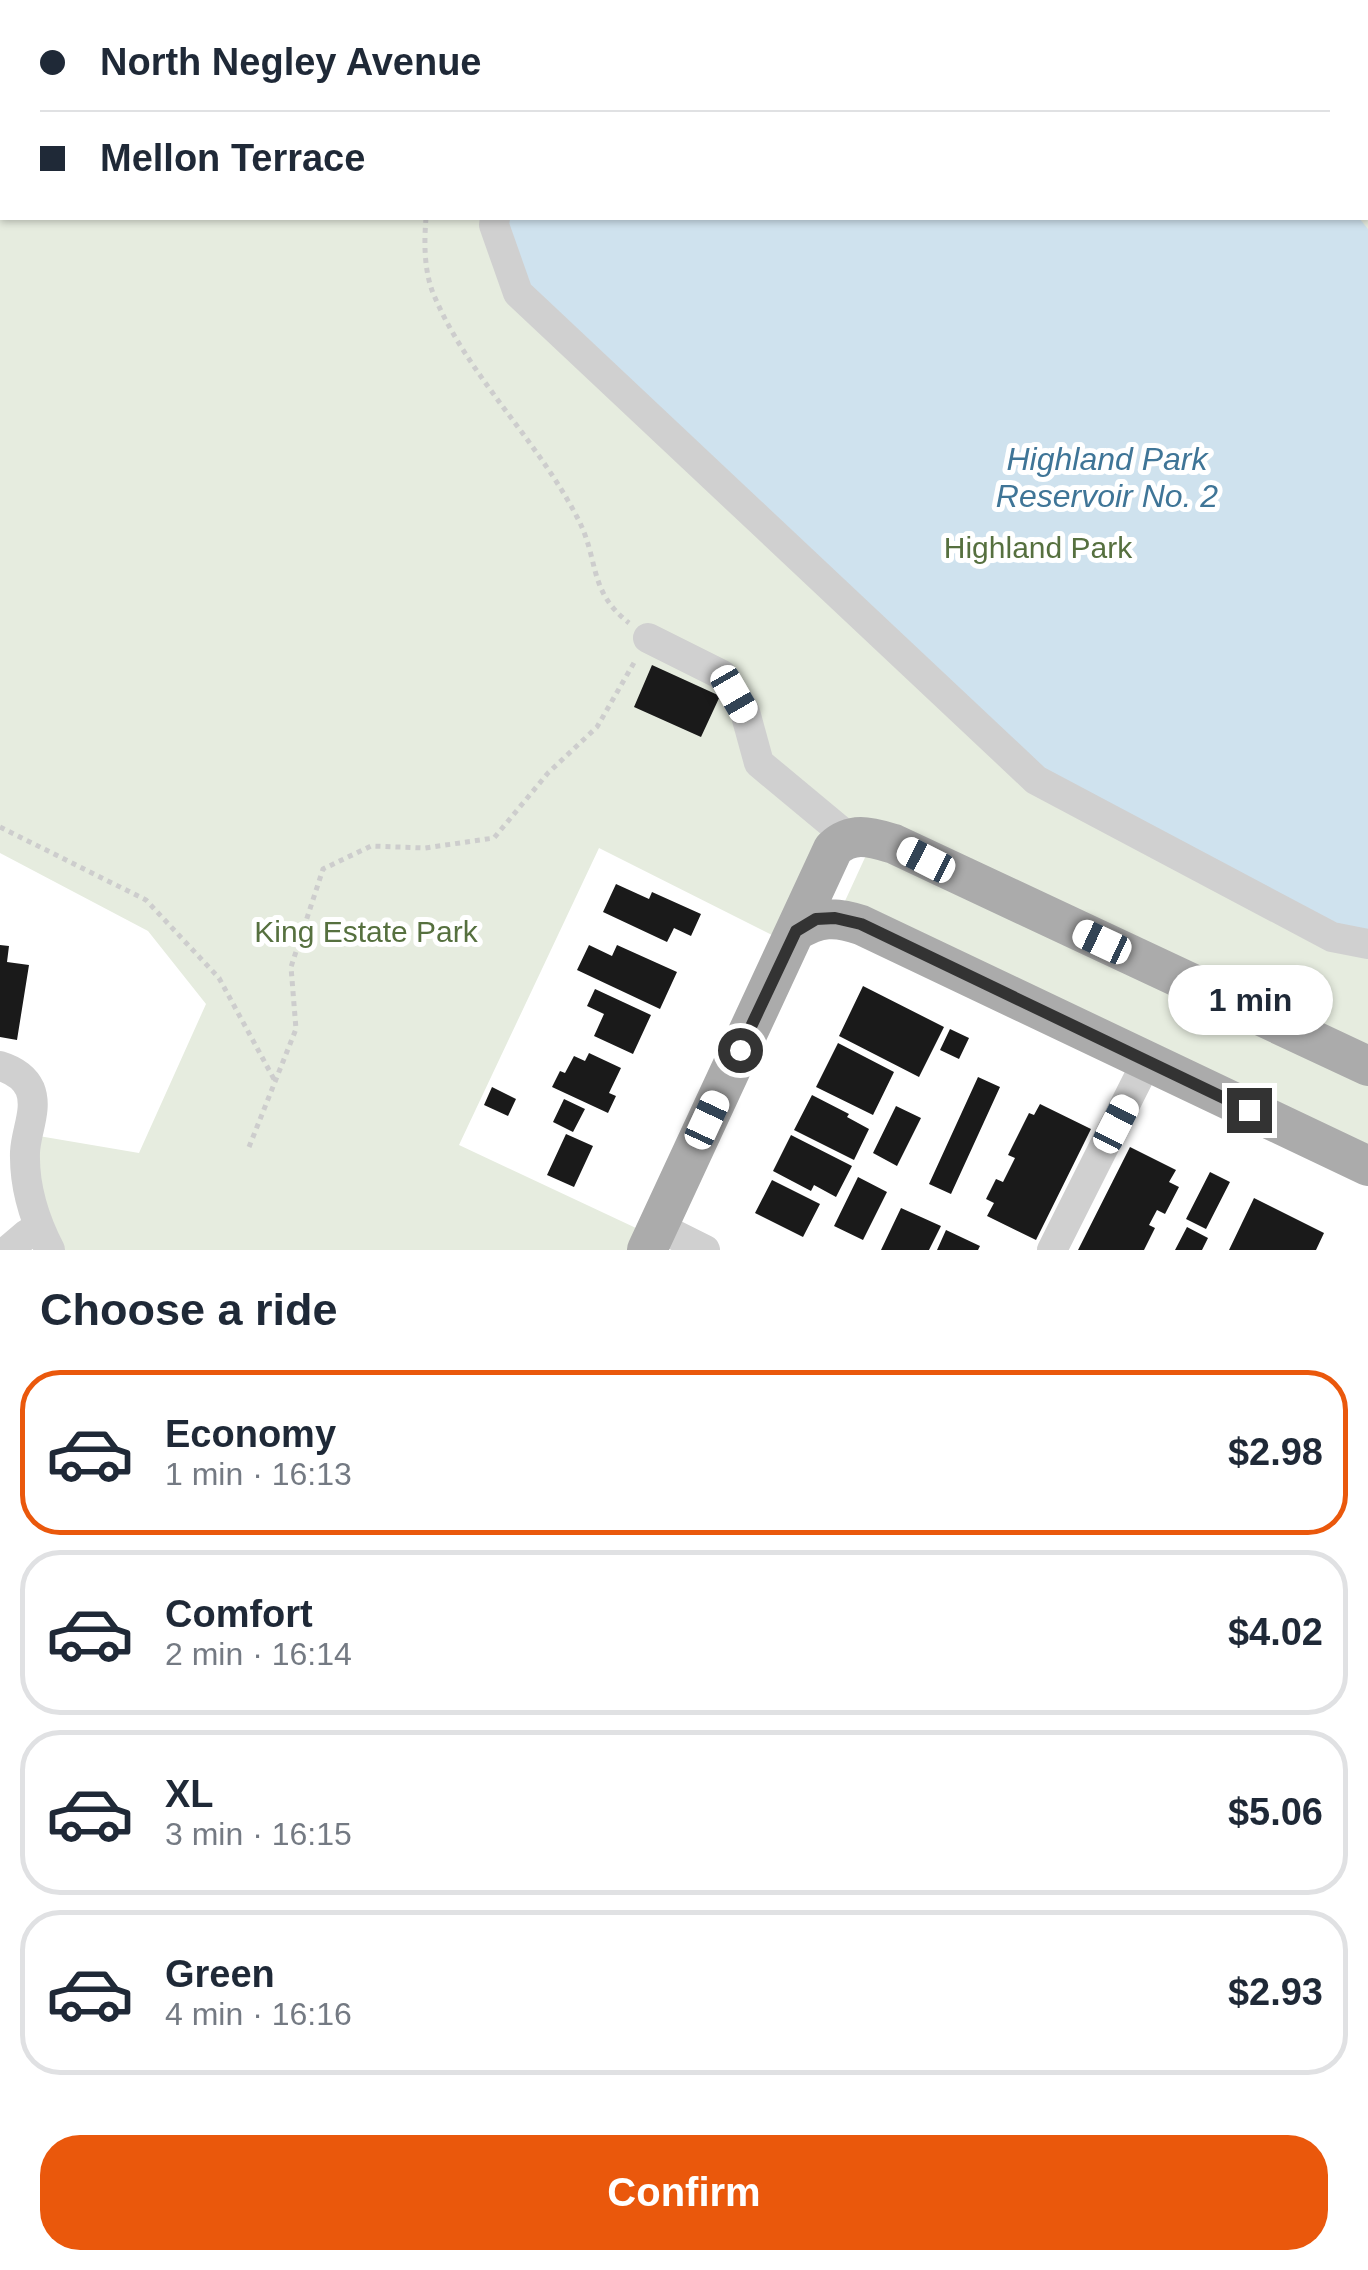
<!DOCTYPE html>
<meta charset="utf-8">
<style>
body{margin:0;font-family:Helvetica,sans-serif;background:#f6f6f7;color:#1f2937;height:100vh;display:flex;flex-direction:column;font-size:38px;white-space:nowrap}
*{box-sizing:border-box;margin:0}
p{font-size:32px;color:#747a83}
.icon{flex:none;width:55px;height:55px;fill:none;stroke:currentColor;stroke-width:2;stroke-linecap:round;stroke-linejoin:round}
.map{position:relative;height:1250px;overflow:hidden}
.details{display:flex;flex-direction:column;background:#fff;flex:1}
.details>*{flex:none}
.banner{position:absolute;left:0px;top:0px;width:1370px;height:220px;box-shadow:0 2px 8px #0004;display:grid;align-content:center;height:220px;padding:0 40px;background:#fff}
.end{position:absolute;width:45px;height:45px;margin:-22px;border:12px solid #333;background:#fff;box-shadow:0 0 0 5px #fff}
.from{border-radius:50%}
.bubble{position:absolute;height:70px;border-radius:35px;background:#fff;box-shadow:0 2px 8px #0004;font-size:32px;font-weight:700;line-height:70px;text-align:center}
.car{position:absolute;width:30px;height:60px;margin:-30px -15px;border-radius:12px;box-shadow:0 0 8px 2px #0007;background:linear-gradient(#fff 24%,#345 0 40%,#fff 0 76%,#345 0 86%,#fff 0)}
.banner b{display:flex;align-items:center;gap:35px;height:95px;font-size:38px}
.banner b+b{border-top:2px solid #e0e1e3}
.banner i{width:25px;height:25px;background:#1f2937}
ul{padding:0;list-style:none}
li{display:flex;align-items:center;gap:30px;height:165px;margin:0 20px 15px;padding:0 20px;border:5px solid #e0e1e3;border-radius:40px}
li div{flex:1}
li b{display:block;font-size:38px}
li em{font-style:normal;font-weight:700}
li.active{border-color:#ea580c}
li>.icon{width:90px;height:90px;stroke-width:1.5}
h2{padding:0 40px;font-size:45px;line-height:120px}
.primary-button{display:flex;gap:20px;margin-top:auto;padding:20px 40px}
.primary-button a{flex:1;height:115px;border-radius:40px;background:#ea580c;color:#fff;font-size:40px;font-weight:700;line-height:115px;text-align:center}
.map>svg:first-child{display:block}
</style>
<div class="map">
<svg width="1368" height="1250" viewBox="0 0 1368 1250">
<rect width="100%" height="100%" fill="#fff"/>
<!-- green -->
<path fill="#e6ecdf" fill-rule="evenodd" d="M0,0H1368V1066L859,836L790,944L599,848L459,1145L653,1236L647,1250H50L27,1134L139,1153L206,1004L148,931L0,853ZM2,2H1368V218H2Z
M868,851L1368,1077V1153L845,901Z"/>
<!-- water -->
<path fill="#cfe2ee" d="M595,0H1351L594,2Z
M506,218H1359L1368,229V936L1340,931L1047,779L533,293Z"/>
<!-- building -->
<path fill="#1a1a1a" d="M652,665L720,696L701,737L634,707Z
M616,884L649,899L652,892L701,914L691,936L674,928L667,942L603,912Z
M0,945L9,946L7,962L29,965L17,1040L0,1037Z
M589,945L612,956L617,945L677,972L660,1009L577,970Z
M863,986L944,1027L919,1077L839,1036Z
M595,989L651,1015L633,1054L594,1036L604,1014L587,1006Z
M950,1029L969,1038L959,1059L940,1050Z
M838,1043L894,1072L873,1115L816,1087Z
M589,1053L621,1068L609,1093L616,1096L608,1113L552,1087L560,1071L565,1073L574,1056L585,1061Z
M978,1077L1000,1087L951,1194L929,1184Z
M492,1087L516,1099L508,1116L484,1105Z
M812,1095L849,1114L847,1117L869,1129L854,1160L794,1130Z
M564,1099L585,1109L573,1132L553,1122Z
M1040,1104L1091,1129L1036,1240L987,1216L994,1203L986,1199L996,1179L1003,1182L1015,1158L1008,1155L1029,1113L1034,1115Z
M896,1106L921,1118L897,1166L873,1153Z
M566,1134L593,1146L574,1187L547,1175Z
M791,1135L852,1166L836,1197L814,1185L811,1191L773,1171Z
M1130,1147L1176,1170L1169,1182L1179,1187L1165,1214L1157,1210L1149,1225L1155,1228L1144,1250H1078Z
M1210,1172L1230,1182L1206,1229L1186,1219Z
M858,1177L887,1192L863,1240L834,1226Z
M772,1180L820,1204L803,1237L755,1213Z
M1254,1198L1324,1233L1316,1250H1229Z
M901,1208L941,1226L929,1250H881Z
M1187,1227L1208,1238L1202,1250H1175Z
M946,1230L980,1246L978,1250H937Z"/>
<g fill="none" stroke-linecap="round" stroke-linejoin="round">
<!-- path -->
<path stroke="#cdcdcd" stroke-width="5" stroke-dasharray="5 5" stroke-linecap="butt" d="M507,2L508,0
M426,218C424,242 424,270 433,293C467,375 536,438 577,517C600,560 587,590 629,623
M0,827L146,900L219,978L275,1081
M249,1147L296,1029L291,967L323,869L371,846L425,848L494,838L548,773L597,727L635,661"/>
<!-- minor -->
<path stroke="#d0d0d0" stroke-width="30" d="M579,2L580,0
M1362,2V0
M495,218L494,225L518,293L1036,780L1332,937L1368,944
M648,638L722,675L745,712L759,763L848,837
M0,1066C13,1070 24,1076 30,1089C38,1109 26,1131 25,1152C24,1187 34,1219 50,1250
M657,1226L705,1250
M8,1250L27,1234L41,1233
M1052,1250L1147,1061"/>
<!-- major -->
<path stroke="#ababab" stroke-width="40" d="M796,931C819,917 835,916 861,925L1368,1166
M647,1250L833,849C852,831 870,837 894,844L1368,1066"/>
</g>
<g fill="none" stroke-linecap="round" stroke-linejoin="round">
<!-- route -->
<path stroke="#333" stroke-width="12" d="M740,1050L796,931L816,919L835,918L861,924L1249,1110"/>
</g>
<g text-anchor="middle" stroke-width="10" stroke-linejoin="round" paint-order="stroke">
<!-- park labels -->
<g font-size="30" fill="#56703f" stroke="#fff">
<text x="1038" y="558">Highland Park</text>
<text x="366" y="942">King Estate Park</text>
</g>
<!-- water labels -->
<g font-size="32" font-style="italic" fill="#3f7597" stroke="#fff">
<text x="1107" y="470">Highland Park<tspan x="1107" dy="37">Reservoir No. 2</tspan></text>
</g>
</g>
</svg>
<i class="end from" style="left:740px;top:1050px"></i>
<i class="end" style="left:1249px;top:1110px"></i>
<div class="bubble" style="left:1168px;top:965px;width:165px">1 min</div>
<i class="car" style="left:734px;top:694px;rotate:150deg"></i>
<i class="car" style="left:926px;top:860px;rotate:297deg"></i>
<i class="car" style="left:1102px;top:942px;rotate:295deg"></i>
<i class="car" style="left:707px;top:1120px;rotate:25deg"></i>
<i class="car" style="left:1116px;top:1124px;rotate:27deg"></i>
<div class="banner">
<b><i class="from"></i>North Negley Avenue</b>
<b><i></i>Mellon Terrace</b>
</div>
</div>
<section class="details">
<h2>Choose a ride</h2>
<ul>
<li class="active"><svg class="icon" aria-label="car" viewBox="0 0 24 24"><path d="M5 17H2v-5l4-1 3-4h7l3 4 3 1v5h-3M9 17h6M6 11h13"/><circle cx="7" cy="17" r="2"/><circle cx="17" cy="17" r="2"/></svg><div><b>Economy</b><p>1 min · 16:13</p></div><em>$2.98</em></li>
<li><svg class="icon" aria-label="car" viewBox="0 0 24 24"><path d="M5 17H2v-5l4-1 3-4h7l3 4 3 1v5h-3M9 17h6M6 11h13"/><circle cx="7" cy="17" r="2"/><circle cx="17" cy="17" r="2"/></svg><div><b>Comfort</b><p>2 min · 16:14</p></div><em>$4.02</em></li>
<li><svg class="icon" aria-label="car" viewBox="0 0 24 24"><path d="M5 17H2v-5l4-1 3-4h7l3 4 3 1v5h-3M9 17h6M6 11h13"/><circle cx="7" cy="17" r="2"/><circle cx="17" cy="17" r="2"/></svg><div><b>XL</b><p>3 min · 16:15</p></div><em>$5.06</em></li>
<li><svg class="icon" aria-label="car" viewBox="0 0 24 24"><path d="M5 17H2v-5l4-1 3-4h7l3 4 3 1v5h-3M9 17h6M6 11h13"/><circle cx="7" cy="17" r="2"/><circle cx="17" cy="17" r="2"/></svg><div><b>Green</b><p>4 min · 16:16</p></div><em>$2.93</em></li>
</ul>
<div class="primary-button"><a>Confirm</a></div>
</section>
